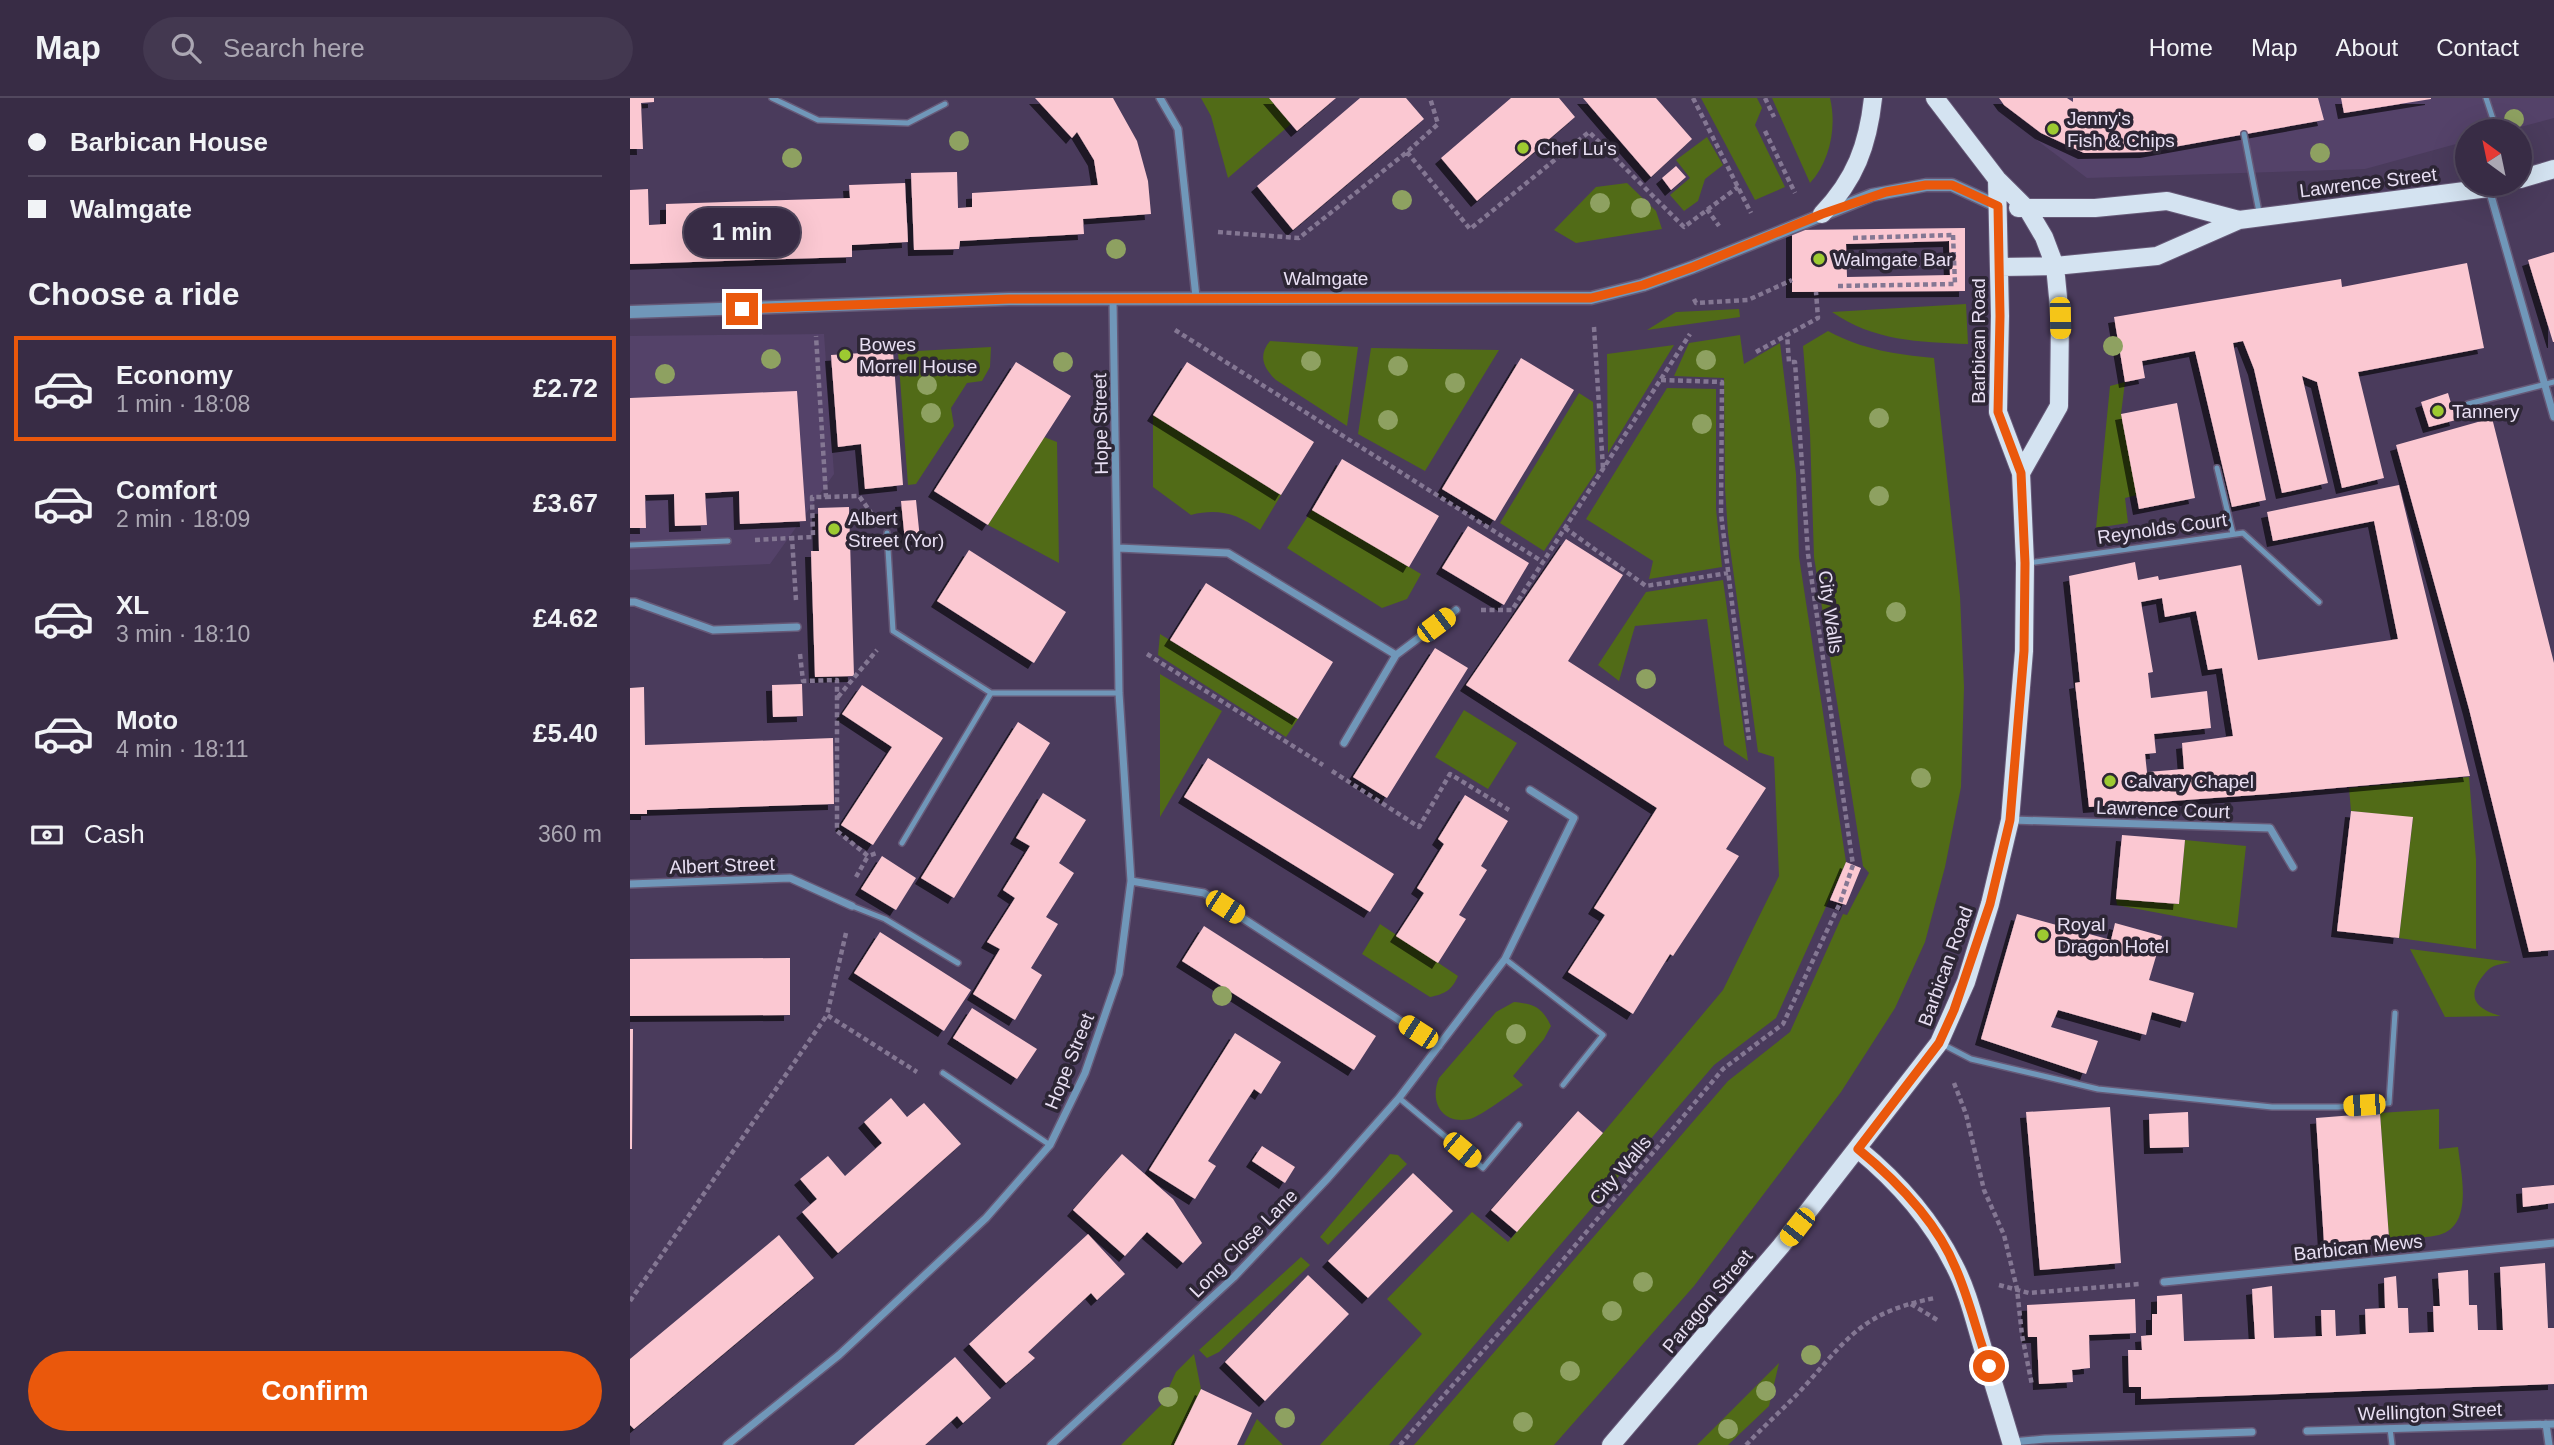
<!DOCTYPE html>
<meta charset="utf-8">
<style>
body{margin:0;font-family:Arial,sans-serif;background:#433850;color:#f1f3f6;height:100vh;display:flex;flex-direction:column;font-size:26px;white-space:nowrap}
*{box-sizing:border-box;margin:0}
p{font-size:23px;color:#aba7b3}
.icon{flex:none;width:38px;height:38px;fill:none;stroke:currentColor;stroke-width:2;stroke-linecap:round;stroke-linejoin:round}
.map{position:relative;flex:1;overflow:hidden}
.panel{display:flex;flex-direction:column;background:#382c45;width:630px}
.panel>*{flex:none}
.banner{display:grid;align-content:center;height:154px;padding:0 28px;background:#382c45}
.needle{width:46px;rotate:327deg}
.buttons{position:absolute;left:1825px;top:21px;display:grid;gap:14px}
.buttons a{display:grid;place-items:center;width:77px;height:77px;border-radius:50%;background:#382c45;box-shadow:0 7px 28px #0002,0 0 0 2px #52485e;font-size:35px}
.end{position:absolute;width:32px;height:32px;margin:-16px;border:9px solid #ea580c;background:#fff;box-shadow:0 0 0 4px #fff}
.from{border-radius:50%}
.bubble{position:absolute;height:49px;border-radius:24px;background:#382c45;box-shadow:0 7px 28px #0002,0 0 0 2px #52485e;font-size:23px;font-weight:700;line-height:49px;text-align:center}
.car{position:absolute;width:21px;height:42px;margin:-21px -10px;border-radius:9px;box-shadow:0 0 5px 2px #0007;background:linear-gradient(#f5c518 24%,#345 0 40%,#f5c518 0 76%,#345 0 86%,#f5c518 0)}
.banner b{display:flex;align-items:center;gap:24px;height:66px;font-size:26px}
.banner b+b{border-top:2px solid #52485e}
.banner i{width:18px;height:18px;background:#f1f3f6}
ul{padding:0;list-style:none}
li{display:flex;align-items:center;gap:21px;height:105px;margin:0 14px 10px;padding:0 14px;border:4px solid transparent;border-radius:0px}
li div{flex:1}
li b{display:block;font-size:26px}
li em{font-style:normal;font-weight:700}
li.selected{border-color:#ea580c}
li>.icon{width:63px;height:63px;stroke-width:1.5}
h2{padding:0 28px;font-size:32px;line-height:84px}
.pay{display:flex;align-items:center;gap:18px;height:77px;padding:0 28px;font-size:26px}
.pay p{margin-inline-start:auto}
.cta{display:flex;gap:14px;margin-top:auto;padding:14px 28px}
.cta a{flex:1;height:80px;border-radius:42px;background:#ea580c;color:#fff;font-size:28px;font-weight:700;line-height:80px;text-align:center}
header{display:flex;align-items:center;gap:42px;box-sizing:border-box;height:98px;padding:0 35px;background:#382c45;border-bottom:2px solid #52485e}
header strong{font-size:33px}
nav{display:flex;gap:38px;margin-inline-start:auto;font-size:24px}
.search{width:490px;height:63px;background:#433850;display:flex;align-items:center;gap:18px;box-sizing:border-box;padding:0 24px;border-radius:38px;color:#aba7b3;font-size:26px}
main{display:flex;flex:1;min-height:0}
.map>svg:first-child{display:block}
</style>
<header>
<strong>Map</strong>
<div class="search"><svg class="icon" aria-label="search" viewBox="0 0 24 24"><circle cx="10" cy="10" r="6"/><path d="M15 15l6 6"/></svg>Search here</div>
<nav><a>Home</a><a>Map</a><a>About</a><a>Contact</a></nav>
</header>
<main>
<section class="panel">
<div class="banner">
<b><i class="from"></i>Barbican House</b>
<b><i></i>Walmgate</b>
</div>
<h2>Choose a ride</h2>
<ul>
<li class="selected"><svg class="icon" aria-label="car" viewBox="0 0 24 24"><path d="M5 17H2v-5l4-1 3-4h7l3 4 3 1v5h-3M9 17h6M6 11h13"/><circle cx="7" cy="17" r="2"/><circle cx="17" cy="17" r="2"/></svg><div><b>Economy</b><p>1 min · 18:08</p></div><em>£2.72</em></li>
<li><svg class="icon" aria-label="car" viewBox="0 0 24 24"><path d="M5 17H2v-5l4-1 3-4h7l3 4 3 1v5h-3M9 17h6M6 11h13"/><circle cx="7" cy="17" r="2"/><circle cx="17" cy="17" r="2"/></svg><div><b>Comfort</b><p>2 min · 18:09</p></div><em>£3.67</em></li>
<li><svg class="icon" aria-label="car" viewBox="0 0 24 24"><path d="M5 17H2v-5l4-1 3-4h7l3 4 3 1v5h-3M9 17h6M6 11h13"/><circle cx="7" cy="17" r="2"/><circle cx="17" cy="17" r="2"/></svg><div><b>XL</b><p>3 min · 18:10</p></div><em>£4.62</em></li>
<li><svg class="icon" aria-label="car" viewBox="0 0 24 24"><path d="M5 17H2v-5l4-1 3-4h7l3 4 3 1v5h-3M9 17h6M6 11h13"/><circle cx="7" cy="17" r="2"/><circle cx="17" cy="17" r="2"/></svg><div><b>Moto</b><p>4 min · 18:11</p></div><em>£5.40</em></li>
</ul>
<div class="pay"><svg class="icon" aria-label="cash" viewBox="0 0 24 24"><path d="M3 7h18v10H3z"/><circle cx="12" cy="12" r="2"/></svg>Cash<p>360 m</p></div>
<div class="cta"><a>Confirm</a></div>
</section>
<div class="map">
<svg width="1924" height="1347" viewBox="0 0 1924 1347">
<defs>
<filter id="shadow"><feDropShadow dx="-6" dy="6" stdDeviation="0" flood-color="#0009"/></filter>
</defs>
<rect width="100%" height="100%" fill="#4a3b5c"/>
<!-- built -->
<path fill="#544269" d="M1385,0H1924V20L1875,33H1838L1837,43L1735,71L1457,80L1367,12Z
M194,236L204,376L140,466L0,472V238Z"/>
<!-- green -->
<path fill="#516b17" d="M571,0H639L661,26L598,80L581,18Z
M1071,0H1127L1132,10L1125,27L1155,89L1125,102Z
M1142,0H1200C1207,29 1200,63 1180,85Z
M1077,39L1093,67L1075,81L1068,103L1054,113L1040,97L1060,80L1046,62Z
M997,85L1026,113L1032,131L946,145L924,132L966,89Z
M1336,206L1338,246C1289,244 1243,243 1202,214Z
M1109,211L1110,219L1017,232L1046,214Z
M1198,233C1234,252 1264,256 1304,260L1330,498L1334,589L1331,689L1315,769L1295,844L1265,910L1211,994L1064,1188L924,1347H784L1098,983L1160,934L1213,816L1217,817L1239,775L1233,768L1184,459L1180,335L1173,248Z
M1110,237L1114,266L1150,245L1166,376L1169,459L1216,764L1146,920L1084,967L759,1347H690L792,1236L757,1201L842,1114L878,1144L973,1035L1093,892L1149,778L1144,659L1128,654L1098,435L1095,390L1094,280L1044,278L1059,245Z
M640,243L728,249L717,328L646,282C633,270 628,257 640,243Z
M1044,247L978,355L977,256Z
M361,249L360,269L352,283L337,285L321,310L324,328L286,386L278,387L268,254Z
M741,250L869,252L795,373L728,336Z
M1495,284L1491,316L1507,397L1495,400L1498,425L1466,430L1480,288Z
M1037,290L1086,291V411L1092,469L1019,481L1023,463L956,421Z
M949,295L963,304L966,374L914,453L870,425Z
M523,317L651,397L630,432C607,416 589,410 561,417L523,389Z
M414,339L427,344L429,465L358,427Z
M682,412L791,476L777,501L752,510L657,450Z
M1093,482L1118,663L1094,647L1077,521L1005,528L989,583L968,567L1016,494Z
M530,536L668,621L656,639L528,557Z
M530,576L592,613L530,719Z
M834,612L887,645L858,691L805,659Z
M1839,679L1846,761V851L1769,840L1783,720L1721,713L1719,690Z
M1555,742L1616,748L1607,830L1487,807L1486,801L1549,806Z
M750,826L828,878C822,892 815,896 800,899L732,856Z
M1780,851L1881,864C1876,865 1869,866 1864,868C1859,870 1855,875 1852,879C1835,901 1849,912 1871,918L1815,919Z
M884,904C904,906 912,909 921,928L914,941L883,978L893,987C883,994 851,1018 840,1021C812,1027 799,1004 809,980L866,914Z
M1809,1011V1051L1828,1049C1831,1075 1844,1128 1809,1137C1793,1141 1775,1139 1759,1140L1750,1015Z
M760,1056L768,1057L777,1066L698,1147L690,1139Z
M671,1159L680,1167L589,1254L577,1260L569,1252Z
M564,1256L571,1291L544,1347H491L531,1307L546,1274Z
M1149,1265L1139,1308L1098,1347H1067Z
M627,1321L653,1347H614Z"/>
<!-- building -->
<path fill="#fbc8d2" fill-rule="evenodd" filter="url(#shadow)" d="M0,0H24V4L11,5L13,51H0Z
M405,0H483L507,43L518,83L521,116L453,121L454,136L330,143L329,151L284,152L281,75L327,74L328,110L342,109V95L468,87L464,62L447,34L442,40Z
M639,0H706L667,33Z
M730,0H776L794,21L663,132L627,88Z
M881,0H929L945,19L847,103L811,60Z
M953,0H1026L1062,41L1021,79Z
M1369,0H1437L1443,4V0H1688L1694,22L1516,54L1454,55L1411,35L1374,7Z
M1711,0H1801V1L1714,15Z
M1046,68L1056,79L1041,92L1032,80Z
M275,85L278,144L222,147V159L0,166V92L18,91L19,127L36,126V106L220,100L219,87Z
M1335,130V193L1162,194V132ZM1319,143L1320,177L1217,179L1216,146Z
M1924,154V244H1923L1898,162Z
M1837,165L1854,250L1728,274L1754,380L1712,390L1687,284L1672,278L1698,385L1652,395L1624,271L1613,243L1603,245L1636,402L1602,409L1565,253L1512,263L1515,280L1495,284L1484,219L1711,181L1712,189Z
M263,253L273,387L235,391L231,346L208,349L201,257Z
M891,260L944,292L865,423L812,391Z
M386,264L441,298L358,427L304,393Z
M557,264L684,344L651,397L523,317Z
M167,293L176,423L110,426L109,393L75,395L77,427L45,428L44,396L15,397L16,430H0V300Z
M1818,295L1826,322L1799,329L1791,304Z
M1547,305L1565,400L1509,411L1491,316Z
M1862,320L1924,565V852L1899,854L1839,611L1766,347Z
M712,361L809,418L779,469L682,412Z
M1769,387L1840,678L1639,696L1459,709L1445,585L1450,584L1439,478L1505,464L1508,482L1528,478L1529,482L1611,467L1628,562L1768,541L1744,423L1643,443L1637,414ZM1532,500L1535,519L1566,513L1578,572L1592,570L1603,638L1552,645L1554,671L1517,674L1515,656L1526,655L1524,636L1581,630L1577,593L1521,600L1518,575L1523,574L1511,504Z
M286,402L290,441L275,443L271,403Z
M219,409L224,578L185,579L181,453H189L188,410Z
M838,428L899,465L874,507L812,470Z
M936,441L993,477L938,563L1136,690L1096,751L1109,758L1043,858L1040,856L1003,916L938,874L975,817L964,810L1027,710L836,587Z
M339,452L436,514L404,565L307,503Z
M576,485L703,564L668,621L540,542Z
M805,550L838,570L757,700L723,679Z
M172,586L173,618L143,619L142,587Z
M232,587L313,640L243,747L211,727L262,649L212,616Z
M14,589L15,647L203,640L204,706L17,712V716H0V590Z
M388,624L420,645L324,800L291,780Z
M578,660L764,776L740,814L554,699Z
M413,695L456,722L429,765L444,775L416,819L428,826L401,870L412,877L385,922L343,896L370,851L357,844L385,800L373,792L400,748L386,740Z
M835,697L878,723L851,768L857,772L829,817L836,821L808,865L766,838L794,795L787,790L814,746L808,741Z
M1721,713L1783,719L1769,840L1707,833Z
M1492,737L1555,742L1549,806L1486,801Z
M252,758L286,780L266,812L231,791Z
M1216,764L1231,770L1216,807L1200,802Z
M1387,816L1481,842L1485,825L1532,838L1519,882L1564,895L1556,924L1522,914L1516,937L1428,912L1421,929L1468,943L1456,976L1351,941Z
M574,828L746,938L724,972L552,863Z
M250,834L341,892L314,933L224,875Z
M160,860V917L0,918V861Z
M342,910L407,951L387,981L323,940Z
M0,931H3L2,1051H0Z
M605,935L651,964L631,996L624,991L578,1063L586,1068L565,1101L519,1072Z
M261,1000L277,1019L294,1005L331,1046L208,1155L172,1114L187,1101L170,1081L198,1058L215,1078L252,1045L234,1024Z
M1480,1009L1491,1165L1410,1172L1396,1014Z
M948,1013L973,1035L887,1134L861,1112Z
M1558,1014L1559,1049L1520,1050L1519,1016Z
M1750,1015L1759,1140L1694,1145L1686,1020Z
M632,1048L665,1069L655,1085L622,1063Z
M492,1056L543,1101L572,1145L553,1165L517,1134L495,1158L443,1112Z
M783,1075L823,1113L738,1200L698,1163Z
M1924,1087V1105L1893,1109L1892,1090Z
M458,1136L495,1176L467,1202L461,1195L398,1254L405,1260L376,1285L339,1246Z
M149,1137L184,1180L4,1331L0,1327V1261Z
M1915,1165L1918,1230H1924V1286L1511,1301V1289H1499L1498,1252H1512L1511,1238L1522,1237V1216H1527V1198L1552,1196L1554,1243L1625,1241L1622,1191L1642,1188L1644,1240L1692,1238L1691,1212H1705L1706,1238L1736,1236L1735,1211L1755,1210L1754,1180L1766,1178L1768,1210H1778L1779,1235L1804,1234L1803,1208H1810L1808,1175L1838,1172L1839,1207H1847L1848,1232H1873L1870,1169Z
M678,1177L719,1216L635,1303L595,1264Z
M1505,1201L1506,1235L1459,1237L1460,1270L1442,1272L1443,1284L1409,1286L1407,1239H1398L1397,1207Z
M325,1259L361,1300L333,1325L327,1318L295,1347H224Z
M571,1291L622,1315L607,1347H544Z"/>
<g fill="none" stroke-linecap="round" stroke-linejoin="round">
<defs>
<path id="service" d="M142,0L188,22L278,25L315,6
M1856,0L1867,33
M1614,36L1629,114
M1838,306L1924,284
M1587,370L1603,436
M257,435L263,533L361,595H489
M0,447L98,443
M1398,465L1613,435L1689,504
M272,745L361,595
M222,808L255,821L328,865
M875,861L973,937L933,987
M1312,946L1341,961L1468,991L1642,1009H1708L1759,1005L1765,915
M313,975L420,1047
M769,1000L853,1070L889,1027
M1760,1330L1762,1347"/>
<path id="minor" d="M530,0L548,31L566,199
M1859,91L1924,319
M488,450L598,455L766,557L826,512
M0,504H5L83,532L167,529
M714,645L766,557
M1382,722L1640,730L1663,769
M501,783L574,795L809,948
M0,786L160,780L222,808
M1534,1184L1924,1145
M1916,1326L1919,1347
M1677,1333L1924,1326
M1382,1344L1415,1341L1622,1334
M97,1347L209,1257L356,1120L420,1047L455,975L489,876L501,783L489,595L483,202
M421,1347L604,1179L698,1080L769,1000L875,861L944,720L900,692"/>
<path id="tertiary" d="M0,214L379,201L961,200L1013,187L1063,169L1242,97L1296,87H1322L1368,108"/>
<path id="primary" d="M1305,0L1367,81L1398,112L1414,139L1425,168L1430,220L1429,308L1391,375
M1890,81L1924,71
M1388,110H1465L1537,103L1609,122
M1192,116C1225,82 1238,47 1243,0
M1370,169L1425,168L1527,158L1609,122L1858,90L1872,86
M1228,1051C1267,1083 1301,1121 1324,1167C1338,1193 1345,1225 1354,1254C1363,1285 1373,1316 1382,1347
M981,1347L1151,1148L1309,945L1336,884L1360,806L1380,722L1394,553L1395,465L1391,375L1368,314L1370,218L1367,81"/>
</defs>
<!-- service casing -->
<use href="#service" stroke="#665977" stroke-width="8"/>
<!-- minor casing -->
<use href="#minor" stroke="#665977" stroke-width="10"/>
<!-- tertiary casing -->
<use href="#tertiary" stroke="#665977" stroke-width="15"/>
<!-- primary casing -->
<use href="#primary" stroke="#665977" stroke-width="20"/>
<!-- path -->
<path stroke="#847793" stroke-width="4.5" stroke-dasharray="5 3.5" stroke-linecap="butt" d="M1063,0L1121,115
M1135,0L1144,19
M1135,33L1165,95
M777,54L840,131L959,34L1054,129L1108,89
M1077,111L1089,128
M588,134L669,140L777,54L808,26L800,0
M1223,140L1323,137
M1217,169L1320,166
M1208,188L1325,186
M1064,201L1066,205L1118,202L1162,182
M964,229L973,370
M545,232L913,464
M1126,254L1188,220L1186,194
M1031,282L1092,284L1091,416L1119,642
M196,399L229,398L242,416
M935,430L1016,488L1098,475
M125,442L162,440
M166,502L162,440L183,439L182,399H196L186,238
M851,512H882L1060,236
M170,556L173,583L207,582V733L238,758L247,755
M517,556L693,667
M208,599L247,552
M702,673L789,729L820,676L879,712
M226,779L238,758
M216,835L197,917L287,974
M1324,985L1336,1016L1354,1092L1374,1137L1387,1191L1392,1237L1402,1287
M1369,1187L1399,1195L1509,1186
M0,1203L197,917
M1281,1206L1309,1223
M770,1347L927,1169L1093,971L1153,926L1210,805L1223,767L1178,456L1165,264H1159L1157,236
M1116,1347C1137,1325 1161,1304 1181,1281C1223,1233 1239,1213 1305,1200"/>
<!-- service -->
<use href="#service" stroke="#7097b9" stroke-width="5"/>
<!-- minor -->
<use href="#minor" stroke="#7097b9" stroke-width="7"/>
<!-- tertiary -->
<use href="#tertiary" stroke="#7097b9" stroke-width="12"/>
<!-- primary -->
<use href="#primary" stroke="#d4e3f1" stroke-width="18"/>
<!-- path-bridge -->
<path stroke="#847793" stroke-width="4.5" stroke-dasharray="5 3.5" stroke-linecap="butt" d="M1323,137L1325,186"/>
</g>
<!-- trees -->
<g fill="#8ea161">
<circle cx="1884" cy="21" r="10"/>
<circle cx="329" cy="43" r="10"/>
<circle cx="1690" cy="55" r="10"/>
<circle cx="162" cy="60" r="10"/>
<circle cx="772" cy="102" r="10"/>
<circle cx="970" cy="105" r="10"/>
<circle cx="1011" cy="110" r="10"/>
<circle cx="486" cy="151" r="10"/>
<circle cx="1483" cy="248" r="10"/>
<circle cx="141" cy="261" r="10"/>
<circle cx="1076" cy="262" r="10"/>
<circle cx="681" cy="263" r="10"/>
<circle cx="433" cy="264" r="10"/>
<circle cx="768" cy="268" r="10"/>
<circle cx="35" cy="276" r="10"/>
<circle cx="825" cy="285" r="10"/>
<circle cx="297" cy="287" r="10"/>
<circle cx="301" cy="315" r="10"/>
<circle cx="1249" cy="320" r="10"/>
<circle cx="758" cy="322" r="10"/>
<circle cx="1072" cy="326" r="10"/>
<circle cx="1249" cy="398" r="10"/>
<circle cx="1266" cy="514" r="10"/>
<circle cx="1016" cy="581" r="10"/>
<circle cx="1291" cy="680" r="10"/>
<circle cx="592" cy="898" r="10"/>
<circle cx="886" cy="936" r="10"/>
<circle cx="1013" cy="1184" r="10"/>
<circle cx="982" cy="1213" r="10"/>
<circle cx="1181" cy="1257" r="10"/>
<circle cx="940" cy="1273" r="10"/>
<circle cx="1136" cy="1293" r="10"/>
<circle cx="538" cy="1299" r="10"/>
<circle cx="655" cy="1320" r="10"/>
<circle cx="893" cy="1324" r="10"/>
<circle cx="1098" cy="1331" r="10"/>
</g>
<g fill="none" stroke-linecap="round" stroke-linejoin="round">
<!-- route -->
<path stroke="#ea580c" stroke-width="9" d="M112,211L379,201L961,200L1013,187L1063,169L1192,116L1256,94L1296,87H1322L1368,108L1370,218L1368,314L1391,375L1395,465L1394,553L1380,722L1360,806L1324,912L1309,945L1228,1051C1267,1083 1307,1124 1326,1171C1340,1203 1347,1236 1359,1268"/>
</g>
<!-- markers -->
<g fill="#9dca31" stroke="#2d2635" stroke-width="2.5">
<circle cx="1423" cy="31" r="7"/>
<circle cx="893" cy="50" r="7"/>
<circle cx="1189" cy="161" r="7"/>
<circle cx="215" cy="257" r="7"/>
<circle cx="1808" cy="313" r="7"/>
<circle cx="204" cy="431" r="7"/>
<circle cx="1480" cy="683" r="7"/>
<circle cx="1413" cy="837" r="7"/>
</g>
<g text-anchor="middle" stroke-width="7" stroke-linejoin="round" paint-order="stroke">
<!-- poi labels -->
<g font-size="19" fill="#e8dff3" stroke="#2d2635" text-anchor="start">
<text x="1437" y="27">Jenny's<tspan x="1437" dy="22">Fish &amp; Chips</tspan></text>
<text x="907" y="57">Chef Lu's</text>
<text x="1203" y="168">Walmgate Bar</text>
<text x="229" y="253">Bowes<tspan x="229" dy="22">Morrell House</tspan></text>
<text x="1822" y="320">Tannery</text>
<text x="218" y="427">Albert<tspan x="218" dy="22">Street (Yor)</tspan></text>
<text x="1494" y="690">Calvary Chapel</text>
<text x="1427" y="833">Royal<tspan x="1427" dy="22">Dragon Hotel</tspan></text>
</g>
<!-- street labels -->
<g font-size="19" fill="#e8dff3" stroke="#2d2635">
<text transform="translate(1738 84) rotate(-7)" y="7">Lawrence Street</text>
<text x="696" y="187">Walmgate</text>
<text transform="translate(1348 243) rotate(-90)" y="7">Barbican Road</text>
<text transform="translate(470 326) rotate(-91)" y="7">Hope Street</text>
<text transform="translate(1532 430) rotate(-8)" y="7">Reynolds Court</text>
<text transform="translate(1201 514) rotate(82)" y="7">City Walls</text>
<text transform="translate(1533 711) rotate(2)" y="7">Lawrence Court</text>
<text transform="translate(92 767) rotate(-2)" y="7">Albert Street</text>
<text transform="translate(1315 868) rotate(-70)" y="7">Barbican Road</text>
<text transform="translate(439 963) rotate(-68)" y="7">Hope Street</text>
<text transform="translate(990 1072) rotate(-50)" y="7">City Walls</text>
<text transform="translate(613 1145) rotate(-45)" y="7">Long Close Lane</text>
<text transform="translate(1728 1149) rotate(-6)" y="7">Barbican Mews</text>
<text transform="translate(1077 1203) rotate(-50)" y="7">Paragon Street</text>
<text transform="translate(1800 1313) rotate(-2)" y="7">Wellington Street</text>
</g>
</g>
</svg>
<div class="buttons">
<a><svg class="needle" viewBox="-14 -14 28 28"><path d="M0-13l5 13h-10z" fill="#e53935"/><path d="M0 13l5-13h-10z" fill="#aba7b3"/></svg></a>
</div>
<i class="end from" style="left:1359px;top:1268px"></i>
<i class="end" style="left:112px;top:211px"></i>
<div class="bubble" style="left:54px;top:110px;width:116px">1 min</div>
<i class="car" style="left:1430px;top:220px;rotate:179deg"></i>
<i class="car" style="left:806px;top:527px;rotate:53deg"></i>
<i class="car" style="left:595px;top:809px;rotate:123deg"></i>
<i class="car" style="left:788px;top:934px;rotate:303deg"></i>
<i class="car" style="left:1734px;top:1007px;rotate:266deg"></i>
<i class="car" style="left:832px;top:1052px;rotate:130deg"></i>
<i class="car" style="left:1167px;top:1129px;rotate:218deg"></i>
</div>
</main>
